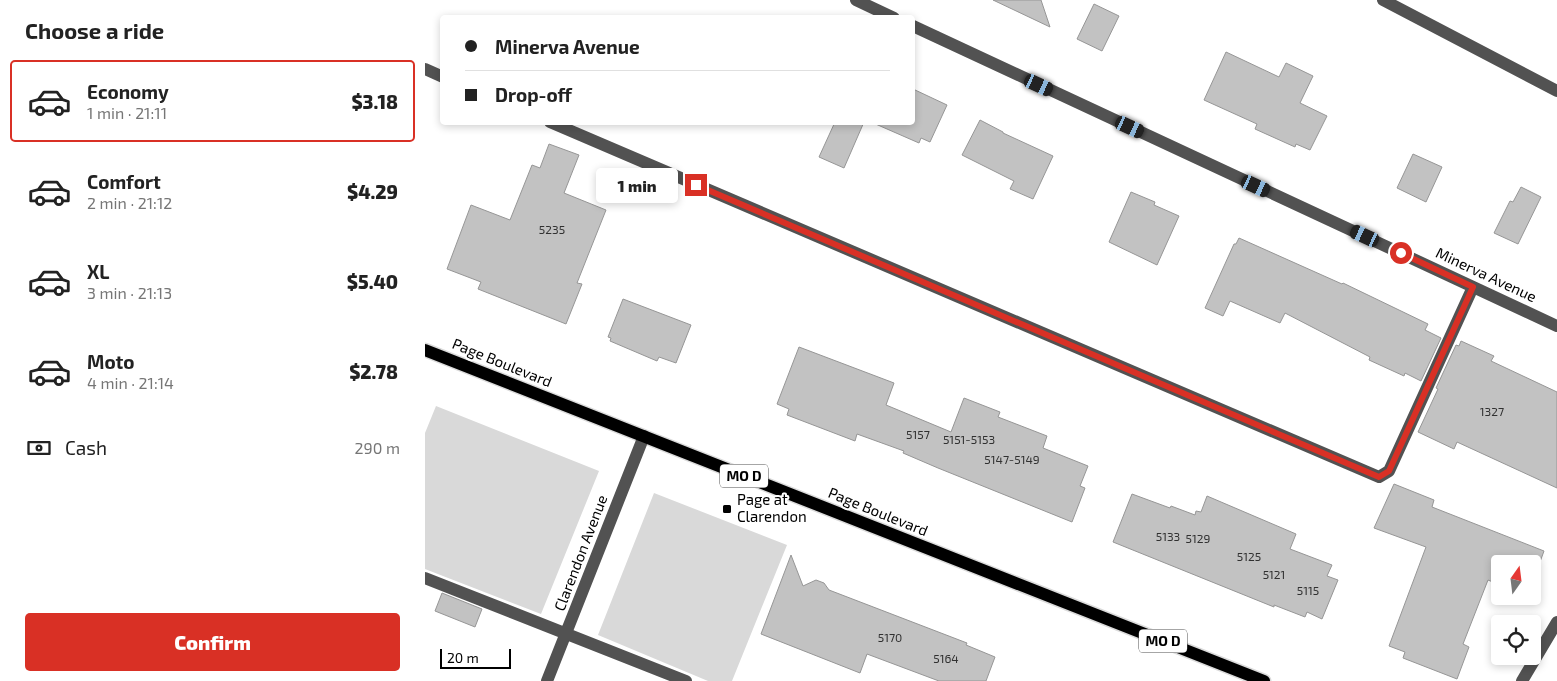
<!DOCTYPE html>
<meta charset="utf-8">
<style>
body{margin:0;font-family:"Exo 2",sans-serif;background:#f6f6f6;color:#222;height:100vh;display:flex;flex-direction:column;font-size:19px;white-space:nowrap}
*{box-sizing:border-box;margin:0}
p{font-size:16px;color:#767676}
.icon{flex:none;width:28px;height:28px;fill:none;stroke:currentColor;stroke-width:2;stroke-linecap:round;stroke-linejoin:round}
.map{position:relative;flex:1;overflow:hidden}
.details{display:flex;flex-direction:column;background:#fff;width:425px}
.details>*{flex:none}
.guide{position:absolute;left:15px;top:15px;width:475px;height:110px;border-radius:5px;box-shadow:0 2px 8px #0003;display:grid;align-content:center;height:110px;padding:0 25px;background:#fff}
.needle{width:32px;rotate:14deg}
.buttons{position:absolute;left:1066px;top:555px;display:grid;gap:10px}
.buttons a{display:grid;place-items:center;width:50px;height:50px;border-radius:5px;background:#fff;box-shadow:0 2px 8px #0003;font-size:25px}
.scale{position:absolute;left:15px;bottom:12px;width:71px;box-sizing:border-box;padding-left:5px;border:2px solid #000;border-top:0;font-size:14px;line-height:18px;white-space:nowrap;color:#000;-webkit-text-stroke:4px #fff;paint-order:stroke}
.end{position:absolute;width:22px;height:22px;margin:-11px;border:6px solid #d93025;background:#fff;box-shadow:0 0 0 2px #fff}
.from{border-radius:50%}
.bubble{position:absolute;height:35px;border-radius:5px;background:#fff;box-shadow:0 2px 8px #0003;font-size:16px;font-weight:800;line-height:35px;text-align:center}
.car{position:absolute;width:15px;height:30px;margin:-15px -8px;border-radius:6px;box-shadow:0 0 4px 1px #0007;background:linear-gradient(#222 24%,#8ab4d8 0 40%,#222 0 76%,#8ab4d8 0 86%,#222 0)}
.guide b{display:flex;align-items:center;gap:18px;height:48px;font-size:19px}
.guide b+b{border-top:1px solid #e0e0e0}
.guide i{width:12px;height:12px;background:#222}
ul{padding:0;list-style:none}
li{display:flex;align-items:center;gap:15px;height:82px;margin:0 10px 8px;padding:0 15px;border:2px solid transparent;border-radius:5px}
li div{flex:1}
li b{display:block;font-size:19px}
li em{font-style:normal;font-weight:800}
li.active{border-color:#d93025}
li>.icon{width:45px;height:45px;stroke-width:1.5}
h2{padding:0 25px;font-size:22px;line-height:60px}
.pay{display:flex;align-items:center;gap:12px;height:55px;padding:0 25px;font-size:19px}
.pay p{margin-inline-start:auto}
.action{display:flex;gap:10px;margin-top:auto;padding:10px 25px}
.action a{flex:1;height:58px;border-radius:5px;background:#d93025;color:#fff;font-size:20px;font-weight:800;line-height:58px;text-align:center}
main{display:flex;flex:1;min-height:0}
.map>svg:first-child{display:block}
</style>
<main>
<section class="details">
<h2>Choose a ride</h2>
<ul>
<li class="active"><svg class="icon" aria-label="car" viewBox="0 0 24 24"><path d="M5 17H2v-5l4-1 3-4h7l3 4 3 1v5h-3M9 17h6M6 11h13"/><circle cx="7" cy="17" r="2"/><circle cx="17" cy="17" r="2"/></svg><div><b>Economy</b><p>1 min · 21:11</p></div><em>$3.18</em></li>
<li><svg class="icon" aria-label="car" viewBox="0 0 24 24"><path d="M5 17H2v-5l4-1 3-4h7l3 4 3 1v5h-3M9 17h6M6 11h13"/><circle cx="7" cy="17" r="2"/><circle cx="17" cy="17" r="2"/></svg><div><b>Comfort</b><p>2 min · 21:12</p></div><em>$4.29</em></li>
<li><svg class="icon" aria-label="car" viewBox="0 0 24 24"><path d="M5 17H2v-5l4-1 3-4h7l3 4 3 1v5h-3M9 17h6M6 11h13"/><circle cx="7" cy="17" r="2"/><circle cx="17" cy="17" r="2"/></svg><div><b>XL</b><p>3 min · 21:13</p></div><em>$5.40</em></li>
<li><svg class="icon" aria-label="car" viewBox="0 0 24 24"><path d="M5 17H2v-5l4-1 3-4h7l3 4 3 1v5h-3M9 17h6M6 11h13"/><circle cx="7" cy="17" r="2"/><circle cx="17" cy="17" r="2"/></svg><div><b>Moto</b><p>4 min · 21:14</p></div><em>$2.78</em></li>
</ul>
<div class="pay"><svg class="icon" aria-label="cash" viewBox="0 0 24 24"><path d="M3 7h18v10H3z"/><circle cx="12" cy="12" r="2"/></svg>Cash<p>290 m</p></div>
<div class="action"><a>Confirm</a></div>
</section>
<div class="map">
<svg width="1132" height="681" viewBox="0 0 1132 681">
<rect width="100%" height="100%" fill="#fff"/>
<!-- green -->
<path fill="#d9d9d9" d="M11,406L174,471L116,614L0,569V433Z
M229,493L362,545L307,681H283L173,635Z"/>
<!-- building -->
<path fill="#c2c2c2" stroke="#969696" d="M568,0H616L625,27Z
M669,4L694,16L677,51L652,39Z
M801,52L854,77L861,63L888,76L875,103L902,116L885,150L871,144L870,147L830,129L832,124L779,100Z
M488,89L522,105L505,142L496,138L494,143L446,122H488Z
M555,120L578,132V133L628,156L608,199L585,189L589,181L537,155Z
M410,122H439L419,168L394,157Z
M124,144L154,155L139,193L181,210L152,283L157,284L141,324L53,289L56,282L22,269L46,205L85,220L107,165L115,168Z
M988,154L1017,167L1001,202L972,188Z
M1096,187L1116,197L1093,244L1069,233L1085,201L1088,202Z
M706,192L730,202L729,205L754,216L732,265L684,242Z
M814,238L917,284L918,283L1003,324L1000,330L1016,338L996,381L980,373L979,376L944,360L945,357L860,313L855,323L805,301L798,316L780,308L809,244H811Z
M198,299L266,325L251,363L234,357L232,361L185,341L186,338L183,337Z
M1036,341L1069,356L1066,361L1132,392V488L1032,442L1029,449L993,432L1013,389L1011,388L1031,345L1034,346Z
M374,347L469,383L461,405L526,432L539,398L575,412L573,417L622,436L618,448L663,466L655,486L660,488L647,522L513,468L478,453L479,451L432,434L430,441L362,415L364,409L352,404Z
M969,484L1009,500L1007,507L1119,551L1108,581V564H1075V585L1063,580L1038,644L1044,647L1032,679L978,658L980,652L964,646L1001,547L949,528Z
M707,494L745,508L746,506L770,515L771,511L776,512L782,496L871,534L865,549L907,565L902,576L913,580L897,619L882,612L880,617L849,605V607L688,542Z
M366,555L378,586L391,580L399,583L404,590L542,643L541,645L570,657L561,681H514L442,654L435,673L336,634Z
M17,593L57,609L50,627L10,611Z"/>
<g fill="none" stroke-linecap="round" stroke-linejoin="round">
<defs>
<path id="major" d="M0,350L839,681"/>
</defs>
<!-- major casing -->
<use href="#major" stroke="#dbdbdb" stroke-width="15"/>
<!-- minor -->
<path stroke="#525252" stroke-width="12" d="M431,0L469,18
M958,0L1132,91
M488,26L1132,326
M0,69L18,77
M125,122L954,477L964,471L1048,287
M0,578L261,681
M122,681L219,436
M1097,681L1132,622"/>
<!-- major -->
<use href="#major" stroke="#000" stroke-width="12"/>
</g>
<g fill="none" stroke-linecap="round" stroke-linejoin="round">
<!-- route -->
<path stroke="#d93025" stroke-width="6" d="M271,185L954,477L964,471L1048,287L976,253"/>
</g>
<!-- markers -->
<rect fill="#000" stroke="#fff" stroke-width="2" x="297" y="504" width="10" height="10" rx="2.5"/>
<g text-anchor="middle" stroke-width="4" stroke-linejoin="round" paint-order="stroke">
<!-- number labels -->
<g font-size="12" fill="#303030">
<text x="127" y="234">5235</text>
<text x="1067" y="416">1327</text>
<text x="493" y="439">5157</text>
<text x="544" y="444">5151-5153</text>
<text x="587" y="464">5147-5149</text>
<text x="743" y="541">5133</text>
<text x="773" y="543">5129</text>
<text x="824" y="561">5125</text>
<text x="849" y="579">5121</text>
<text x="883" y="595">5115</text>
<text x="465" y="642">5170</text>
<text x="521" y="663">5164</text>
</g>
<!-- shield labels -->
<g fill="#fff" stroke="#4c4c4c" stroke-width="1">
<rect x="295" y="464.5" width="48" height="23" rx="4"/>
<rect x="714" y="629.5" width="48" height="23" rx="4"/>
</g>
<g font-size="14" font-weight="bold" fill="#000">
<text x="319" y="481">MO D</text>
<text x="738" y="646">MO D</text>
</g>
<!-- street labels -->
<g font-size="15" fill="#000" stroke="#fff">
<text transform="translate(1061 275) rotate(25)" y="5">Minerva Avenue</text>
<text transform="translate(77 363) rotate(22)" y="5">Page Boulevard</text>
<text transform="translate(453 512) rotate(22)" y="5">Page Boulevard</text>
<text transform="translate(156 553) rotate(-69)" y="5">Clarendon Avenue</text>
</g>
<!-- poi labels -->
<g font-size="15" fill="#000" stroke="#fff" text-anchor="start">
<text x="312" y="505">Page at<tspan x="312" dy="17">Clarendon</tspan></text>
</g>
</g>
</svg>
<div class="buttons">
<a><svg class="needle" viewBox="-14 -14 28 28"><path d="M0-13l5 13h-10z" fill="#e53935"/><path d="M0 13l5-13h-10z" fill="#767676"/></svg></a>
<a><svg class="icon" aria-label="locate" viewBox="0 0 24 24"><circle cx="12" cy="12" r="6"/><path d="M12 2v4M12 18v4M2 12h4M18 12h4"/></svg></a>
</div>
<div class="scale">20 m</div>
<i class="end from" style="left:976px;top:253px"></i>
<i class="end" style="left:271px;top:185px"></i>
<div class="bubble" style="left:171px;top:168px;width:82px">1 min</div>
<i class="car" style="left:614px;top:85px;rotate:115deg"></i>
<i class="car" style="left:705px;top:127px;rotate:115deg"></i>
<i class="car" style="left:831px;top:186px;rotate:115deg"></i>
<i class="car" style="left:940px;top:236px;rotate:295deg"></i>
<div class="guide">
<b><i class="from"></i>Minerva Avenue</b>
<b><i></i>Drop-off</b>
</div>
</div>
</main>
